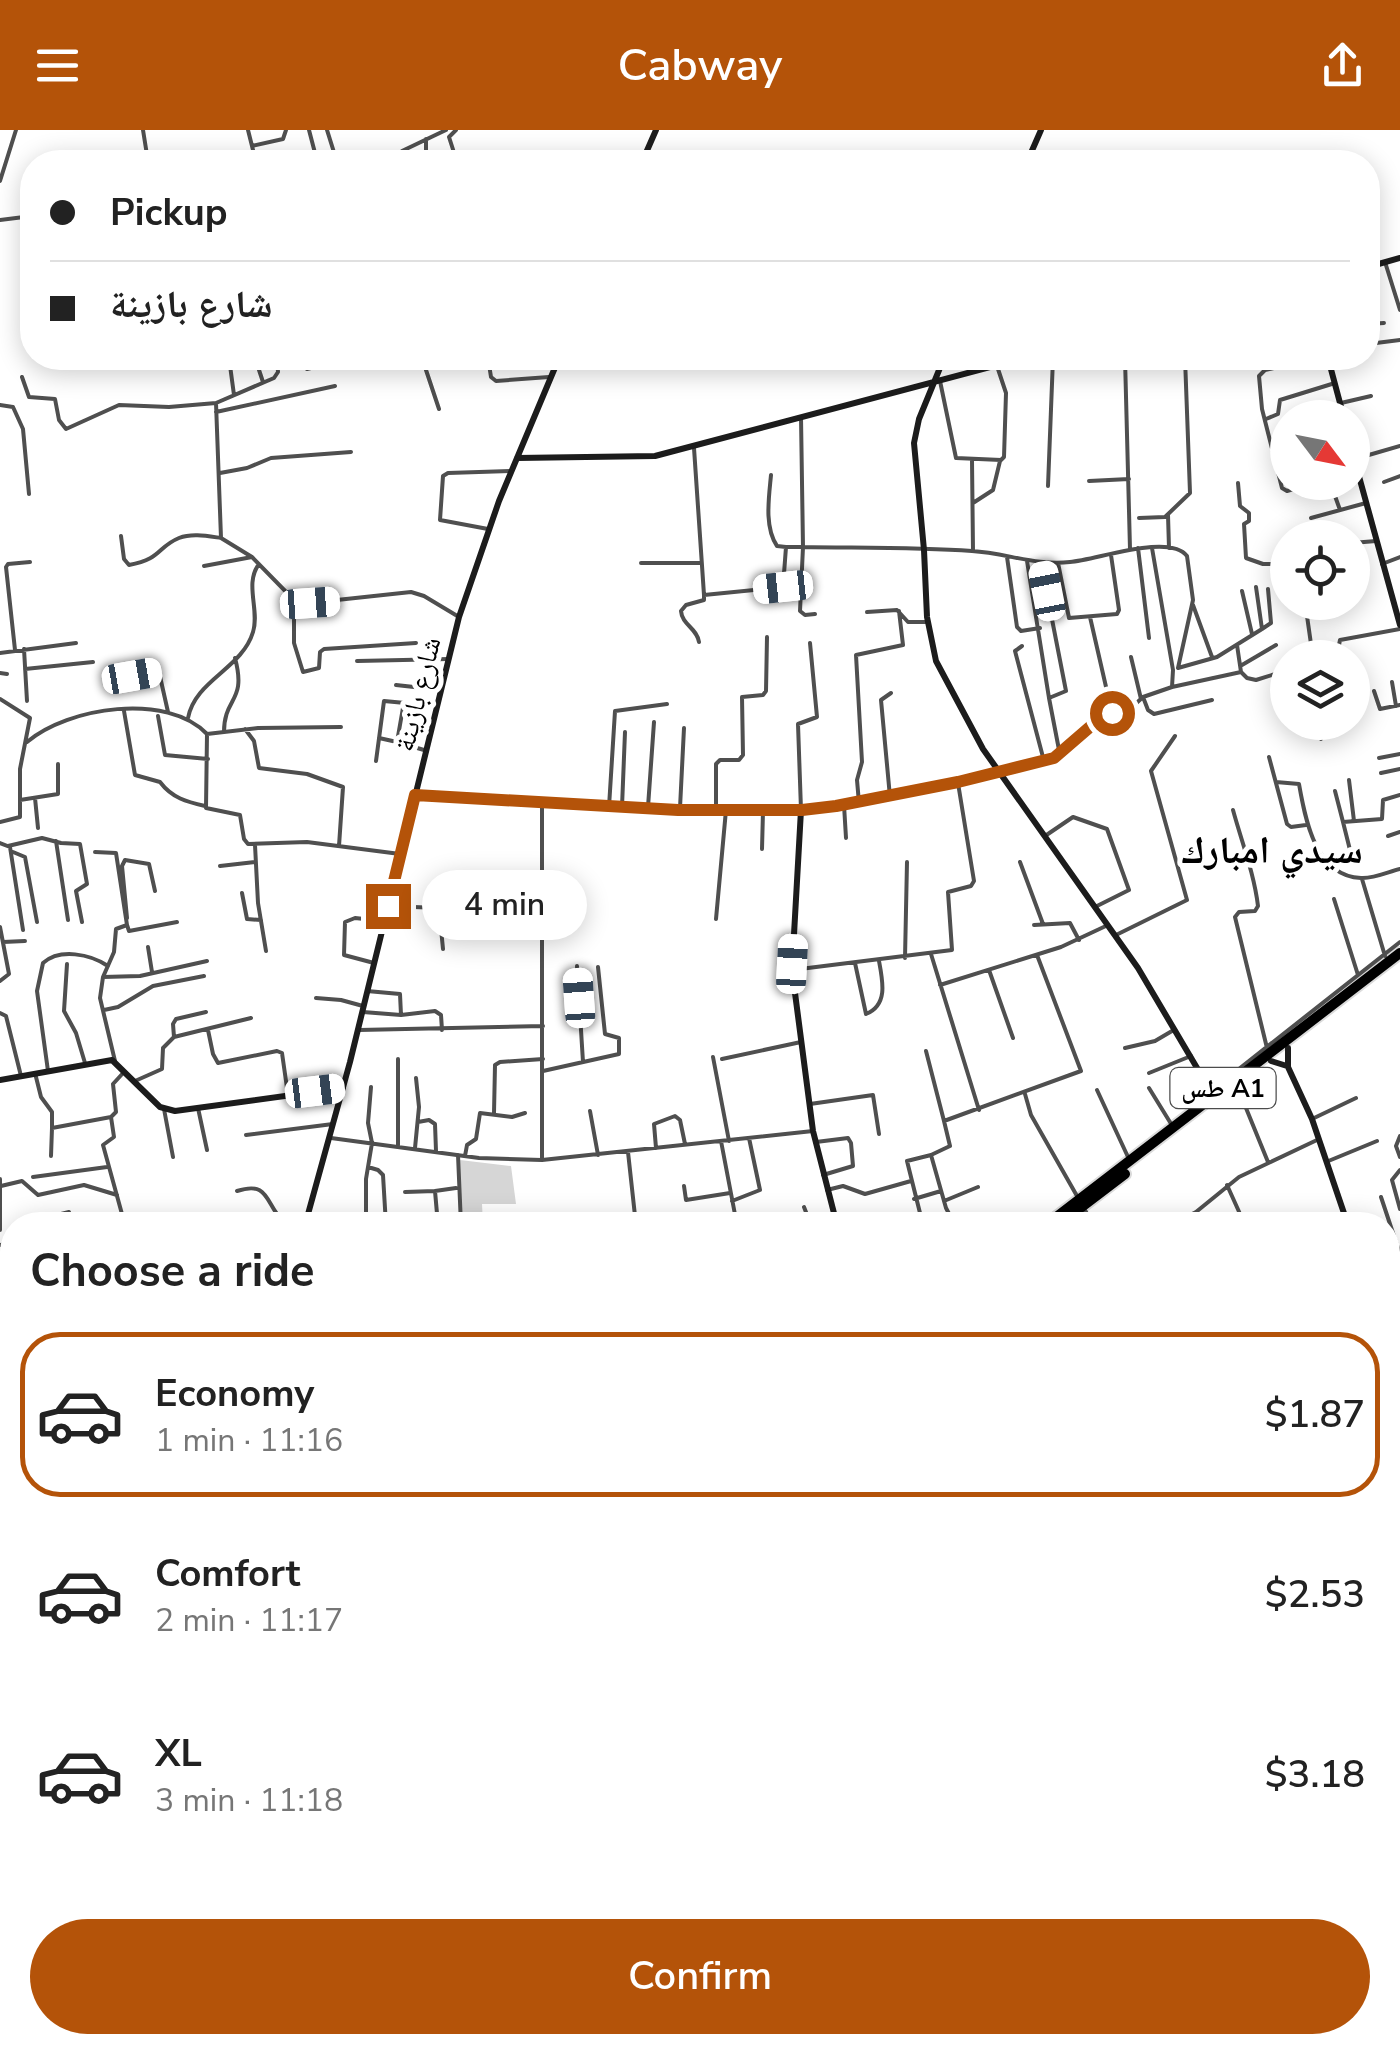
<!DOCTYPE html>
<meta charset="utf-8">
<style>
body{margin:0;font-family:"Nunito Sans","Noto Naskh Arabic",sans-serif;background:#f2f2f2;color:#222;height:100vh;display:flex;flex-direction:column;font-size:38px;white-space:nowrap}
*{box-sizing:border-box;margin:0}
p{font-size:32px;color:#767676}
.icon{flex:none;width:55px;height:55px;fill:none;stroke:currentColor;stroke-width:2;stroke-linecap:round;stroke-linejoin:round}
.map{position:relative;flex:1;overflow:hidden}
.details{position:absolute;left:0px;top:1082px;width:1400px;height:842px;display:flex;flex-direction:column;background:#fff;border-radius:40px 40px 0 0;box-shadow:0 5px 25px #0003}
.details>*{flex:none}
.banner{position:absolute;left:20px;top:20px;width:1360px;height:220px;border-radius:40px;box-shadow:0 5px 25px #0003;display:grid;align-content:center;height:220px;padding:0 30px;background:#fff}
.needle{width:65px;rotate:122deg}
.buttons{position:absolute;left:1270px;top:270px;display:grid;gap:20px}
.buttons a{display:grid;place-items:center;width:100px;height:100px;border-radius:50%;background:#fff;box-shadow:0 5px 25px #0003;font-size:50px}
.end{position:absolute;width:45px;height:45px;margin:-22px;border:12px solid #b45309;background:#fff;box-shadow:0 0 0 5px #fff}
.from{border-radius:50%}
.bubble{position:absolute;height:70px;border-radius:35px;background:#fff;box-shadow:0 5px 25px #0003;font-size:32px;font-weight:600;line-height:70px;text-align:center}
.car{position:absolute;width:30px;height:60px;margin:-30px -15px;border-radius:12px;box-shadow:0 0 8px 2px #0007;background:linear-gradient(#fff 24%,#345 0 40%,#fff 0 76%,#345 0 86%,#fff 0)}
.banner b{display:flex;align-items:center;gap:35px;height:95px;font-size:38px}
.banner b+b{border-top:2px solid #e0e0e0}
.banner i{width:25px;height:25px;background:#222}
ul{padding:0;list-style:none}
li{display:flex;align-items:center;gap:30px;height:165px;margin:0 20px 15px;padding:0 10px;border:5px solid transparent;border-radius:40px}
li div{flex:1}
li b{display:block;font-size:38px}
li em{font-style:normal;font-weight:600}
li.current{border-color:#b45309}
li>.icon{width:90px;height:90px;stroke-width:1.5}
h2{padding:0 30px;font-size:45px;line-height:120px}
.button{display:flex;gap:20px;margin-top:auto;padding:20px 30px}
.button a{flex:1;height:115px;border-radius:60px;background:#b45309;color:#fff;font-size:40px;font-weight:600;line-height:115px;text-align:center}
header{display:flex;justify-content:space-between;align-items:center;height:130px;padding:0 30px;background:#b45309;color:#fff;font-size:45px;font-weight:600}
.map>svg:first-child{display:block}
</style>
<header><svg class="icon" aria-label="menu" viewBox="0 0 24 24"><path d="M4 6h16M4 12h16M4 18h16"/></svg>Cabway<svg class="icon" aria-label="share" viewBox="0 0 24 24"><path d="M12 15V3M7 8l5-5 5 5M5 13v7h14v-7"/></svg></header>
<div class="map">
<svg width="1400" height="1924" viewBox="0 0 1400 1924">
<rect width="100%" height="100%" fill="#fff"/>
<!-- green -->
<path fill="#d6d6d6" d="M460,1030L511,1036L516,1074H482L483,1095H463L458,1051Z"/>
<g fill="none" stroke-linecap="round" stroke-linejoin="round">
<defs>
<path id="highway" d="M1046,1095L1400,823
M1058,1095L1125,1044
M10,1633L12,1639
M0,1656L12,1651
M0,1664L12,1660"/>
</defs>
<!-- highway casing -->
<use href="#highway" stroke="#dbdbdb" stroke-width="14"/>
<!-- street -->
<path stroke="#4f4f4f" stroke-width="4" d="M143,0L147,25
M248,0L256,32
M327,0L337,32
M456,0L449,7L457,32
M252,16L283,9L286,0
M295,32L315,23L309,0
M400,32L402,21L446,0
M426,32V9
M0,51L16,0
M0,90L32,86
M1385,132L1400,180
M1368,194L1384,193
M1368,214L1400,210
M229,228L234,265
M255,228L263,252
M277,228L278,242L274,248L216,273L221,408L252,427L294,470L309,473L411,462L424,466L459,487
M422,228L439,279
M488,228L491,247L496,251L549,247
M528,228H531
M545,228L558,230
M1125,228L1130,419
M1316,228L1265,240L1259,246L1262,279L1282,358L1287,361L1317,352
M307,239L351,228
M22,247L29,267L55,269L59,290L66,299L119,275L169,277L216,273
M940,251L956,328L1001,330L1004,327L1006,263L997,236
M1341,273L1371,266
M0,275L13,277L23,299L29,364
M216,282L335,256
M1266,289L1278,284L1280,270L1335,253
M694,318L704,465L783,457L786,417H803L801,287
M1355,329L1400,316
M972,330L973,421
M220,343L247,338L271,328L351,322
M771,345C769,367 764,397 777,416L786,417
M1089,351L1129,349
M1330,352L1340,380
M1384,352L1400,346
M1238,353L1240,376L1249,383V391L1244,394L1246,428L1263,434H1288
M1048,356L1053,228
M1333,361L1347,356
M973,373L993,360L1000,331
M1168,385L1169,418
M1139,388L1165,387L1190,363L1185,228
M1311,388L1366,373
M488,399L440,390L443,346L448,343L511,341
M121,406L124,429L129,435C162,429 157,417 179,408C192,403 207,406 221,408
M1352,413L1376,411
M1138,418L1149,508
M1007,427L1017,497L1021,501L1040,498
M1027,431L1049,568
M641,433H701
M1041,433L1066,561L1049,568L1060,625
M1058,433L1069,488L1117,484L1119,480L1111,425
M1382,434L1400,427
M204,436L252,427
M1242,461L1252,504
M294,470V513L303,542L319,538L320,522L324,519L416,513
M1305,472L1312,521L1317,525L1338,520L1340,510L1400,499
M1193,475L1212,527
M867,482L897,480L908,492H927
M815,484L805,485L800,481L803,417C859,418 916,417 972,421C1006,423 1036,436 1070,432C1097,430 1169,403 1187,426L1193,470L1178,538
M1090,487L1112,583
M1262,499L1271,493L1268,459
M699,512C697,498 682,495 681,481L686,475L704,470V465
M1022,516L1015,521L1044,631
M24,519L27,571
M15,520L6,437L8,434L30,432
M0,523L76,513
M1131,527L1141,569
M357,531L449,529
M1242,535L1276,515
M1178,538L1217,527L1262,499L1256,457
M25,539L93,532
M1241,542L1247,548L1256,550L1288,540
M0,543L7,544
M109,550L159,542L168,582
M1392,552L1396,576
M396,555L441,560
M1172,557L1241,542L1237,515
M1374,561L1380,579L1400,575
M1143,567L1148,580L1154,584L1212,570
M0,569L30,588L20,639V687L0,692
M404,572L397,612L424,620
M124,581L135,645L160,652C172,668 187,672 205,676
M158,586L165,625L208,629
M188,588C195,550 242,539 253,502C260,480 244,454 259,434
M1320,592L1321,609
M1093,595L1102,604
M245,599L254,611L259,638L307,644L343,657L339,716
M224,602C224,566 247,573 235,528
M207,604L258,598L341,597
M379,608L397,612
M27,612C68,577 167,562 207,604L206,678L240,685L244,709L248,714L307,712L400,724
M1269,627L1287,694L1291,697L1306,695
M1379,628L1400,624
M376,631L384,571L437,576
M998,640L1056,627L1098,590L1131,578L1143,567L1172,557L1173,540L1152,418
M1381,643L1400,639
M1349,650L1354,691
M1276,652L1299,654C1305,688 1315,746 1361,748C1373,749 1388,742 1400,739
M1335,661L1343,692L1382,689L1383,670L1400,665
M890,667L881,570L891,563
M35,668L38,698
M20,670L58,664V634
M859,673L857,650L862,632L856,525L903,515L899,481
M542,675V1030
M844,675L846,708
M609,677L615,581L667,574
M622,677L625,602
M648,677L654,592
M680,678L684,598
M716,679V634L720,630H739L743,625L742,567L763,565L766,561L767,507
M801,680L798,594L817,587L810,513
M1233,680C1242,713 1254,743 1258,776L1255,781L1239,782L1235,787L1267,918
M1343,692L1353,732
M1045,706L1073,687L1107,699L1129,760L1095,777
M1388,706L1400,702
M56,711L68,790
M0,713L10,717L23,800
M255,715L258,773L266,821
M8,716L42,708L61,713L80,714L87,754L76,761L82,792
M762,719L763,681
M13,722L25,727L37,792
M95,722L116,723L127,795
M1020,732L1043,794
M220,736L255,732
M1362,749L1385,826
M242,763L247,789L261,790
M1334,769L1358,845
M388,776L439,778L542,773
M439,778L443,819
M127,788L122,736L125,730L149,734L155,761
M716,789L726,680
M1034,795L1070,793L1079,810
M0,797L9,844L0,851
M1116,805L1187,770L1151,641L1175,606
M3,812L25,811
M148,817L152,842
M931,824L979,980
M905,828L907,732
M374,833L344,825L345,792L355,788L383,791
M855,833L866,884C888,875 883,852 879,831
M67,834L64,881L76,903L85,933
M577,836L583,932
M792,840L952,820L948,762L971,756L974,751L958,653
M989,840L1013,908
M103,847L140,846L207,831
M940,855L1061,817L1108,795
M367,861L400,864L401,885
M316,868L341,870L363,876
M104,880L118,877L153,856L204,846
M363,882L401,885L435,881L441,885L442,900
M0,883L6,886L21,946
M208,900L213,924L218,933L277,921L282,923L288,965
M359,900L543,896
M174,907L173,894L176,889L206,882
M1125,918L1155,911L1172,901
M926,921L944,991
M713,927L729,1011
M722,929L801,912
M115,931L100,868L103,847L114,822L116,799L127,795L129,801L177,792
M48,941L37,861L43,833C60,818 90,824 108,836
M543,941L619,924V908L605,904L598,837
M124,942L113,954L116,982L111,987L114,1007L103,1015L125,1095
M35,943L41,967L52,982V998L111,987
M1149,943L1191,926
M135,951L162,939L163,918L174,907L251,888
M1237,956L1268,1032
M1149,958L1173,997
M1097,960L1128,1027
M1211,961L1400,812
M1025,964L1031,985L1077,1066
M810,974L873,965L879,1004
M198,978L207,1020
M164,979L173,1027
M590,981L598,1025
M494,983L495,935L500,932L543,929
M1312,989L1356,968
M418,992L429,990L435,994L436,1021
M246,1005L333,994
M1400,1006L1396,1016L1400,1027
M331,1008L479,1028L542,1030L813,1001
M721,1011L737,1095
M816,1012L848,1008L851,1013L853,1036L823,1045
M398,1015V929
M415,1018L419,977L416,948
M656,1018L654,994L675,986L680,990L685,1014
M628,1022L636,1095
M458,1025L461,1095
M51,1026L52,998
M465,1026L467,1015L476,1009L480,983L512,987L525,983
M1326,1032L1377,1011
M368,1037L378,1040L383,1045L386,1095
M1400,1040L1392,1050L1400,1079
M33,1047L107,1037
M0,1049V1100
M1227,1055L1245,1095
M1,1056L22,1051L38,1065L84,1055L117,1065
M684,1056L686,1070L730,1063
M827,1060L843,1056L865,1064L911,1051
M237,1061C265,1052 265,1067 277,1084L307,1085
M405,1062L435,1061
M1381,1067L1400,1124
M914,1069L941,1061
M732,1071L760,1060L749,1008
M944,1071L978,1057
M804,1077L811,1095
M1083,1077L1094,1095
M366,1089V1049L372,1013L368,993L371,957
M39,1095L45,1088L69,1082
M438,1095L435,1061L456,1058
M923,1095L907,1031L931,1025
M955,1095L946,1078L931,1025L950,1016L944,991L1081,941L1037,825
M1171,1095L1196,1082L1239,1047L1317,1010
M1332,1095L1346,1089
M0,1115L12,1113
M0,1137L12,1135
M0,1198L12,1197
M1388,1264L1395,1316V1371
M0,1280L12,1278
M0,1314L12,1311
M0,1330L12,1327
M0,1380L12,1376
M3,1452L12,1450
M0,1538L5,1542V1556L12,1559
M1388,1539H1400
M0,1635L2,1641
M0,1686L6,1702L12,1708
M1388,1708L1400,1725
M1388,1760L1400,1771
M1388,1792L1394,1778L1400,1773
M0,1870L12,1867
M95,1912L101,1924
M155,1912L163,1922
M281,1912L288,1924
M866,1912L868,1924
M1105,1912L1111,1924
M1343,1912L1344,1924"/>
<!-- secondary -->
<path stroke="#1c1c1c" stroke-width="6" d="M642,32L656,0
M1027,32L1041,0
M1368,137L1400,128
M944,228L919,289L914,313L924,420L927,487L936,531L983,619L1138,838L1213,965
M1328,228L1344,288
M1352,321L1400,495
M517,328L655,326L1024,228
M415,665L648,679L801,680L890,667L998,640
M801,680L792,840L813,1001L837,1095
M1288,918V937L1312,989L1348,1095
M1271,931L1287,936
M0,950L112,930L160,977L175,981L343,958
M305,1095L350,932L459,487L499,371L559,228
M1388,1166L1400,1162
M1388,1192L1400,1228
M1388,1447L1400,1448
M1,1654L12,1628"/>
<!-- highway -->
<use href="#highway" stroke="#000" stroke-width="10"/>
</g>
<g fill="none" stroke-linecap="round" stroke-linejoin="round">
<!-- route -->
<path stroke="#b45309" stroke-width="12" d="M388,776L415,665L678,680H802L836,676L958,652L1054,628L1098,590L1112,583"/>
</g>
<g text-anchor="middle" stroke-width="10" stroke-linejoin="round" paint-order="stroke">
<!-- shield labels -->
<rect fill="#fff" stroke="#4c4c4c" stroke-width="2.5" x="1170.5" y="938" width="105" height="40" rx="8"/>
<g font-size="25" font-weight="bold" fill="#000">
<text x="1223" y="967">طس A1</text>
</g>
<!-- street labels -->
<g font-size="28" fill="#000" stroke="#fff">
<text transform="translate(417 564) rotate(-76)" y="10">شارع بازينة</text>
</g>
<!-- district labels -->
<g font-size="38" font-weight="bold" fill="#000" stroke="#fff">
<text x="1272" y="733">سيدي امبارك</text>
</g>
</g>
</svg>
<div class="buttons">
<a><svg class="needle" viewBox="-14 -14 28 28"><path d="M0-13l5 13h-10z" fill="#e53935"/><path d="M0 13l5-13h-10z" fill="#767676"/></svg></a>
<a><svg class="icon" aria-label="locate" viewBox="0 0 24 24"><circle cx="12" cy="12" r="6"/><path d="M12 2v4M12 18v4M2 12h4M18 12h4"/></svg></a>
<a><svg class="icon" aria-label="layers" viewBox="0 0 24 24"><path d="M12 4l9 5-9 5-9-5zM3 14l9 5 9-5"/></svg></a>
</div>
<i class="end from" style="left:1112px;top:583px"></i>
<i class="end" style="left:388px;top:776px"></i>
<div class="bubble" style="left:422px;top:740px;width:165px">4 min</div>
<i class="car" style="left:783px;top:457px;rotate:264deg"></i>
<i class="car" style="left:1047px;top:461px;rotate:349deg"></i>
<i class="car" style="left:310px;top:473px;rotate:86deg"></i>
<i class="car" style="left:132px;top:546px;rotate:80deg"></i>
<i class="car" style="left:792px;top:834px;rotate:3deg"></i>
<i class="car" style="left:579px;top:868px;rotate:356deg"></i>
<i class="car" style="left:315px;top:961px;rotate:83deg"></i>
<div class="banner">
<b><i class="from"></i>Pickup</b>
<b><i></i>شارع بازينة</b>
</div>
<section class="details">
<h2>Choose a ride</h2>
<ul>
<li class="current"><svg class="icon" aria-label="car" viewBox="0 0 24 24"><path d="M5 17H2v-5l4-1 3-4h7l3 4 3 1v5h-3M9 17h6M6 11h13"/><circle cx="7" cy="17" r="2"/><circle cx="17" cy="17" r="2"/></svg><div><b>Economy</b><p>1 min · 11:16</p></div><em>$1.87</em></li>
<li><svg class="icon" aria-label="car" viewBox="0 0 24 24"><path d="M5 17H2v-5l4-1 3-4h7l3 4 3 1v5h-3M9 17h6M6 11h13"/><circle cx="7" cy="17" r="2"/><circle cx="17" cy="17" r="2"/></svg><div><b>Comfort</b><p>2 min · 11:17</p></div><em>$2.53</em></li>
<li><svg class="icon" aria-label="car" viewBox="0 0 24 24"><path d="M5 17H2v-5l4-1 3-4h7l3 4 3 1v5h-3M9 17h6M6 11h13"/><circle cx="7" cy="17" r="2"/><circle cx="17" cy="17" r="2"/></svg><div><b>XL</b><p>3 min · 11:18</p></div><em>$3.18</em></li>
</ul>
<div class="button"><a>Confirm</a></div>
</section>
</div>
